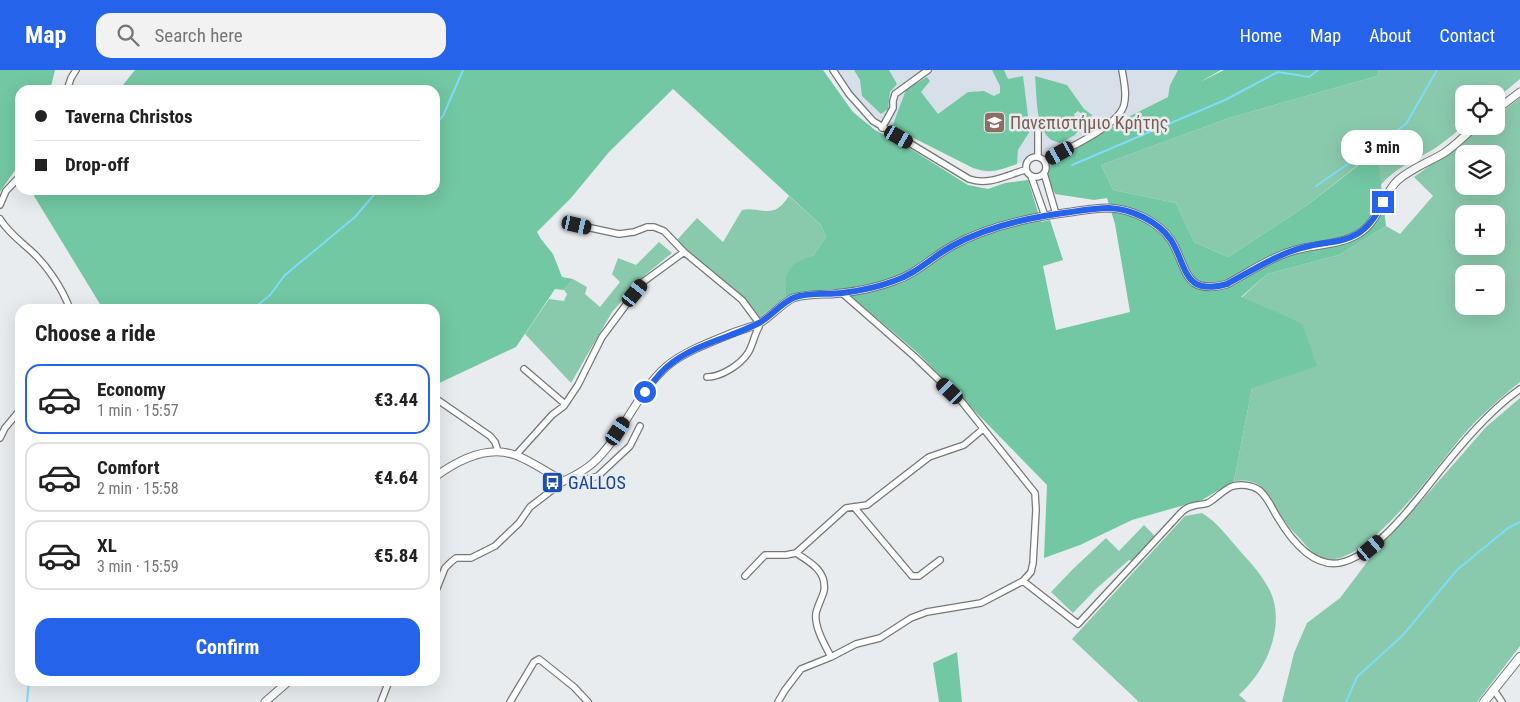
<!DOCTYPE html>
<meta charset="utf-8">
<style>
body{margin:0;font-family:"Roboto Condensed",sans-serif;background:#f2f2f2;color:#222;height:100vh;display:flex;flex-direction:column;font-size:19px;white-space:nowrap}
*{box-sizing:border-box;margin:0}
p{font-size:16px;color:#767676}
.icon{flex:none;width:28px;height:28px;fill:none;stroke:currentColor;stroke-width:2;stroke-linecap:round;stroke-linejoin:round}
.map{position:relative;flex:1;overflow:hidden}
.panel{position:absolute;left:15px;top:234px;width:425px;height:382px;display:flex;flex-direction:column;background:#fff;border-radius:15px;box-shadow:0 5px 20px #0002}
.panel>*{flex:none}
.banner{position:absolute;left:15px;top:15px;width:425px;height:110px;border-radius:15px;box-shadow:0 5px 20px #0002;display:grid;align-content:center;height:110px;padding:0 20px;background:#fff}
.buttons{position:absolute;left:1455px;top:15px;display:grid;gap:10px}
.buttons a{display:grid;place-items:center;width:50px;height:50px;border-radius:10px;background:#fff;box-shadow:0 5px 20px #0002;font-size:25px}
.end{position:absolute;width:22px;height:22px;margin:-11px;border:6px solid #2563eb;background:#fff;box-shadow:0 0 0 2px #fff}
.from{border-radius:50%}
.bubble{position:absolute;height:35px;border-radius:15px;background:#fff;box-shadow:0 5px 20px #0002;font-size:16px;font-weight:700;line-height:35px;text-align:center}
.car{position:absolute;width:15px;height:30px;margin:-15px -8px;border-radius:6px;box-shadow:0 0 4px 1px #0007;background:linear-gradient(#222 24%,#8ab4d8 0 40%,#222 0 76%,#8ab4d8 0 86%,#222 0)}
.banner b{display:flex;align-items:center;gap:18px;height:48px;font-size:19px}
.banner b+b{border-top:1px solid #e0e0e0}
.banner i{width:12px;height:12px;background:#222}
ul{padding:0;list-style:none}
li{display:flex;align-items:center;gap:15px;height:70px;margin:0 10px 8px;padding:0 10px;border:2px solid #e0e0e0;border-radius:15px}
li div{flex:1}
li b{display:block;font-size:19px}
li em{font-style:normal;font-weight:700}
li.active{border-color:#2563eb}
li>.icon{width:45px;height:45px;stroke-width:1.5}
h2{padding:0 20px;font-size:22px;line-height:60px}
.button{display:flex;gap:10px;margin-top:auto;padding:10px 20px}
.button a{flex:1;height:58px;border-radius:15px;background:#2563eb;color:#fff;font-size:20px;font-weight:700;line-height:58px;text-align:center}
header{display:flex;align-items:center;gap:30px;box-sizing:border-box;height:70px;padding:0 25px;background:#2563eb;color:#fff}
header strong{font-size:24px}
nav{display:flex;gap:28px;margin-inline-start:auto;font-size:18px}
.search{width:350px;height:45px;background:#f2f2f2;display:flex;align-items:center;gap:12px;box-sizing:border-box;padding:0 18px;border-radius:15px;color:#767676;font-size:19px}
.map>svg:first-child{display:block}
</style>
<header>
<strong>Map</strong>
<div class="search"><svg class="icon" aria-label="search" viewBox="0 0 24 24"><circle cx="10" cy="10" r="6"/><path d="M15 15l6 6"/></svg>Search here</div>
<nav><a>Home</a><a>Map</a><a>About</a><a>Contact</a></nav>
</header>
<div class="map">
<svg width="1520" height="632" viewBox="0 0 1520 632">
<rect width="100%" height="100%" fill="#e9ecee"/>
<!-- built -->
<path fill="#d7e0e8" d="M837,0H1221L1124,49L1116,43L1109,49L1059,79L994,102H984L973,98L878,49L851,21Z"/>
<!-- green -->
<path fill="#8acaac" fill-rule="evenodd" d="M1379,0H1520V9L1496,29V24H1464V56C1452,65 1439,77 1425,84C1407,95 1394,99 1380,116L1376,81L1306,136L1228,187L1194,172L1176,133L1113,120L1101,95L1229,48L1377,6Z
M1520,28V312C1500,328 1481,345 1464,364C1439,393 1368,495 1327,489C1317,487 1309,479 1303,472C1295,463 1287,456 1281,446C1268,424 1263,407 1234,411L1252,318L1302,253L1241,228L1267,204L1339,185L1386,156L1400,164L1433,126L1414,107L1458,76L1483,56H1496V46ZM1464,84H1496V116H1464ZM1464,144H1496V176H1464ZM1464,204H1496V236H1464Z
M789,126L821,155L826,167L814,185L806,189L786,205V227L758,249L676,171L697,148L723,172L742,140C754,137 768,145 778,138C782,136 786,130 789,126Z
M659,172L672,183L645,205L612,242L571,313L525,264L549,229L564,231L567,224L564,220L573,209L587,217L585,224L600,237L620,212L612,204L618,188L636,195Z
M1520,328V576L1477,632H1282L1294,583L1307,553L1340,528L1383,471L1417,436L1486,357Z
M1202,443C1217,452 1228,467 1240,481C1250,492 1261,504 1268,517C1285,546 1272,587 1252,611C1248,616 1243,621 1239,625L1247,632H1139L1072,569L1185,446Z
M1144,455L1155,466L1132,491L1129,490L1096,519L1073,543L1051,522L1073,499L1106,468L1119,481Z"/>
<!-- forest -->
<path fill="#72c8a2" d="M0,0H55L50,20H20V93L0,122Z
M135,0H823L853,42L875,60L906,76L968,115L988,119L1005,113L1028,110L1041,152L1050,150L1063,190L1043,196L1056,260L1130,242L1115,154L1107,128L1094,130L1055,124L1046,104L1048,98L1053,93L1130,46L1168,27L1170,15L1178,0H1221L1200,12L1224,0H1379L1377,6L1229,48L1101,95L1113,120L1176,133L1194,172L1228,187L1306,136L1377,81L1386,156L1339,185L1267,204L1241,227L1302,253L1317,296L1252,318L1234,411L1202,430L1132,450L1080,475L1044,488L1047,415L919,284L852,227C849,225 845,222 842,220C833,217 794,223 786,227V205L795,193L814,185L826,167L821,155L673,19L609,82L571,128L537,162L541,169L553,184L562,207L573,209L564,220L555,219L516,277L435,315V239H103L34,126L39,120H435V20H119Z
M854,0H889L897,14L890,22L888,39L881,44L862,26L860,10Z
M992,0H1004L1008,9L1023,6L1030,61L1018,80L1017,94C999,100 991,104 973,98L892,57L906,20L927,7L930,11L921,22L938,44L968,22L984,21L994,26L1000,23V16Z
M1035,6L1067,15L1084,39L1092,45L1091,48L1084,46L1078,41L1074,44L1078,61L1075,65L1060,73C1057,72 1052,71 1049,68C1035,54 1037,25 1035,6Z
M957,582L962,632H939L933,593Z"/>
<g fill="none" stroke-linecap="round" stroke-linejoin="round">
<!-- stream -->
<path stroke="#7cdcfb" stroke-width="2" d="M435,55L443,46L463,0
M1072,95L1225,30L1278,2L1309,7L1318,0
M1316,116L1406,54L1437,0
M253,239L270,225L285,205L355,147L378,120
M27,632L29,611
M1346,632L1357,607L1403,565L1457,500L1508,458L1520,452"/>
<defs>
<path id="minor" d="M833,0L849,24L873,51L969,109C988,116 1007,105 1025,100
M67,20L71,8L76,0
M882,58L893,38V31L895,24L928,0
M1038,59V87
M1026 97a10 10 0 1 1 20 0a10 10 0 1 1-20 0Z
M1044,91C1064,80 1118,57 1124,35C1127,24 1124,12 1122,0
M1044,103L1056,144
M1031,106L1045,146
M0,135L6,121L20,106
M0,149C8,162 19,170 30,180C47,195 62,218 70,239
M577,155L619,164L634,162L647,157H654L664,161L684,182L742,230L759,253V257C754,265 753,275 748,283C740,295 721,307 707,307
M524,299L565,334
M435,328L490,366L495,372L498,381
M0,368L5,358L20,340
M516,385L552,345L564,336L578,315L602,267L643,212L684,182
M575,406L578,409L583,410L598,406L630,376L640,356
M854,437L912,506H919L940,490
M796,483C810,492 827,501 824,521C822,528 818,535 816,543C814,557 825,575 831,587L856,574L880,568L911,548L927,542L981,533L1023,511L1031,502L1033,493L1036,440L1035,423L962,332L915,287L842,223
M745,506L765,485H786L796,483L846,438L867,435L929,387L964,375L983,359
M1023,511L1078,554L1178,446C1182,441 1187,437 1193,436C1198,434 1203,435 1208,433C1217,428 1224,419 1233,416C1241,414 1252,415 1259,420C1268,427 1272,439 1278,448C1290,468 1312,497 1339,493C1379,486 1423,421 1448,391C1469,365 1493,338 1520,319
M435,523L445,498L451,492L456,488H471L495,476L519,453L530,437L564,411
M1494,620L1502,632
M381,632L389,611
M510,632L534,592L539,589L574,617L588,632
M778,632L785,620L801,599L831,587"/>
<path id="tertiary" d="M1496,40L1520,22
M435,407C458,390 487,375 515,385C530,390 549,404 564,411C574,406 584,401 593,393C623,366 636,323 667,296C685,281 713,271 735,262C743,259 752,257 760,253C772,246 781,234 793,228C809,223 826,225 842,223C859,221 878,217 894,211C916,204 932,187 952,176C988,156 1030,147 1071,142C1084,140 1097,138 1109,138C1131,139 1158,151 1171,170C1188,198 1183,226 1227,214C1248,203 1269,188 1292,181C1313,174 1338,176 1358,164C1379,152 1381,126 1398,110C1412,98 1429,92 1444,83C1456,75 1465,65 1476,56
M265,632L289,611"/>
<path id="secondary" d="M1484,632L1520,587"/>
</defs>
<!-- minor casing -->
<use href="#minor" stroke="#757779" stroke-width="8"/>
<!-- tertiary casing -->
<use href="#tertiary" stroke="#757779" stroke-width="9"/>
<!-- secondary casing -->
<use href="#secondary" stroke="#757779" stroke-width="10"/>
<!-- minor -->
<use href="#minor" stroke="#fff" stroke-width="5.5"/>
<!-- tertiary -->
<use href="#tertiary" stroke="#fff" stroke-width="7"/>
<!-- secondary -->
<use href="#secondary" stroke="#fff" stroke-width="8"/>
</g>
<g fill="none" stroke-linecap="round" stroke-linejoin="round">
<!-- route -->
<path stroke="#2563eb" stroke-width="6" d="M645,322C652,314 659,303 668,296C694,274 730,268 759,253C772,246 780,234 793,228C809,222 826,225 842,223C859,221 878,217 894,211C916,204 932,187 952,176C988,156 1030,147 1071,142C1084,140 1096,138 1109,138C1131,139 1158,151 1171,170C1188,198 1183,226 1227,214C1248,203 1268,190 1289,182C1332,165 1359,183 1383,132"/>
</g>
<!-- icons -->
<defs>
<symbol id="university-square" viewBox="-11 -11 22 22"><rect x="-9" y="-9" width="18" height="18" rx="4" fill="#8d6e63" stroke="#e9ecee"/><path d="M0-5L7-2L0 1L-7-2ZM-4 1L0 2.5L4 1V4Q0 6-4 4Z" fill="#fff"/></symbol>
<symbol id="bus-square" viewBox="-11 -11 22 22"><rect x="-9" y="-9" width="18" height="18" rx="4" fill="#1a4fb4" stroke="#e9ecee"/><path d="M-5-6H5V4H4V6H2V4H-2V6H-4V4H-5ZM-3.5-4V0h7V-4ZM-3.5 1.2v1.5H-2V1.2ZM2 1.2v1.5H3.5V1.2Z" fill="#fff"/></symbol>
</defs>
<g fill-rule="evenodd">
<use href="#university-square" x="982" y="40" width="25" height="25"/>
<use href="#bus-square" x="540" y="400" width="25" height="25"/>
</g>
<g text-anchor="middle" stroke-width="5" stroke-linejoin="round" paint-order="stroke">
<!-- education labels -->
<g font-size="18" fill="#785e54" stroke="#e9ecee" text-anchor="start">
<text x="1010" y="59">Πανεπιστήμιο Κρήτης</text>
</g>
<!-- transit labels -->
<g font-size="18" fill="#164399" stroke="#e9ecee" text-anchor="start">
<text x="568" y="419">GALLOS</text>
</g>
</g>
</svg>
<div class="buttons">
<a><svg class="icon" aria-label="locate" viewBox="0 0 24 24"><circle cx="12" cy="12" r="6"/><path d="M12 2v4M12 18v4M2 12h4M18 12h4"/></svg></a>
<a><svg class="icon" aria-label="layers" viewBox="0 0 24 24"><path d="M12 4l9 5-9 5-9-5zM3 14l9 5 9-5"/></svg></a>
<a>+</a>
<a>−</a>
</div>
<i class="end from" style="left:645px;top:322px"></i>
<i class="end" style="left:1383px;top:132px"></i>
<div class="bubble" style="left:1341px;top:60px;width:82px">3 min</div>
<i class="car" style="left:899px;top:67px;rotate:120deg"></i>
<i class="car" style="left:1060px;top:83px;rotate:241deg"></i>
<i class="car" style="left:577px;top:155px;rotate:103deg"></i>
<i class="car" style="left:635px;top:223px;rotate:39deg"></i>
<i class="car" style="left:950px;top:321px;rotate:314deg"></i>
<i class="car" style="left:618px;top:361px;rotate:33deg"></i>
<i class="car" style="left:1371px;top:478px;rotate:50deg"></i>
<div class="banner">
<b><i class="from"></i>Taverna Christos</b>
<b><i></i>Drop-off</b>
</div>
<section class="panel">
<h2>Choose a ride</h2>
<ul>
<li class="active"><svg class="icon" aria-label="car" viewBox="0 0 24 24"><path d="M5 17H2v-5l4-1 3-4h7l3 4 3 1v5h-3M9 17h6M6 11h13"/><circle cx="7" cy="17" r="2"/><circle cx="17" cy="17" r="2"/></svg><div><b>Economy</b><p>1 min · 15:57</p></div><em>€3.44</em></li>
<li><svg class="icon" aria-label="car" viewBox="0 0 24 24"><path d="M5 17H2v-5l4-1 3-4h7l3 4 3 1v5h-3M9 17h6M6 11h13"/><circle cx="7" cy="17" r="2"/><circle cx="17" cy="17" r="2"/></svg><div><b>Comfort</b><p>2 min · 15:58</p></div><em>€4.64</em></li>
<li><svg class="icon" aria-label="car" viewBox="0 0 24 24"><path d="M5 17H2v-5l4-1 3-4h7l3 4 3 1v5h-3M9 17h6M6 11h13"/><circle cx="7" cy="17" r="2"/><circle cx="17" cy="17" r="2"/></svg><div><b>XL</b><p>3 min · 15:59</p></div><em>€5.84</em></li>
</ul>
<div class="button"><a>Confirm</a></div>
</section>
</div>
